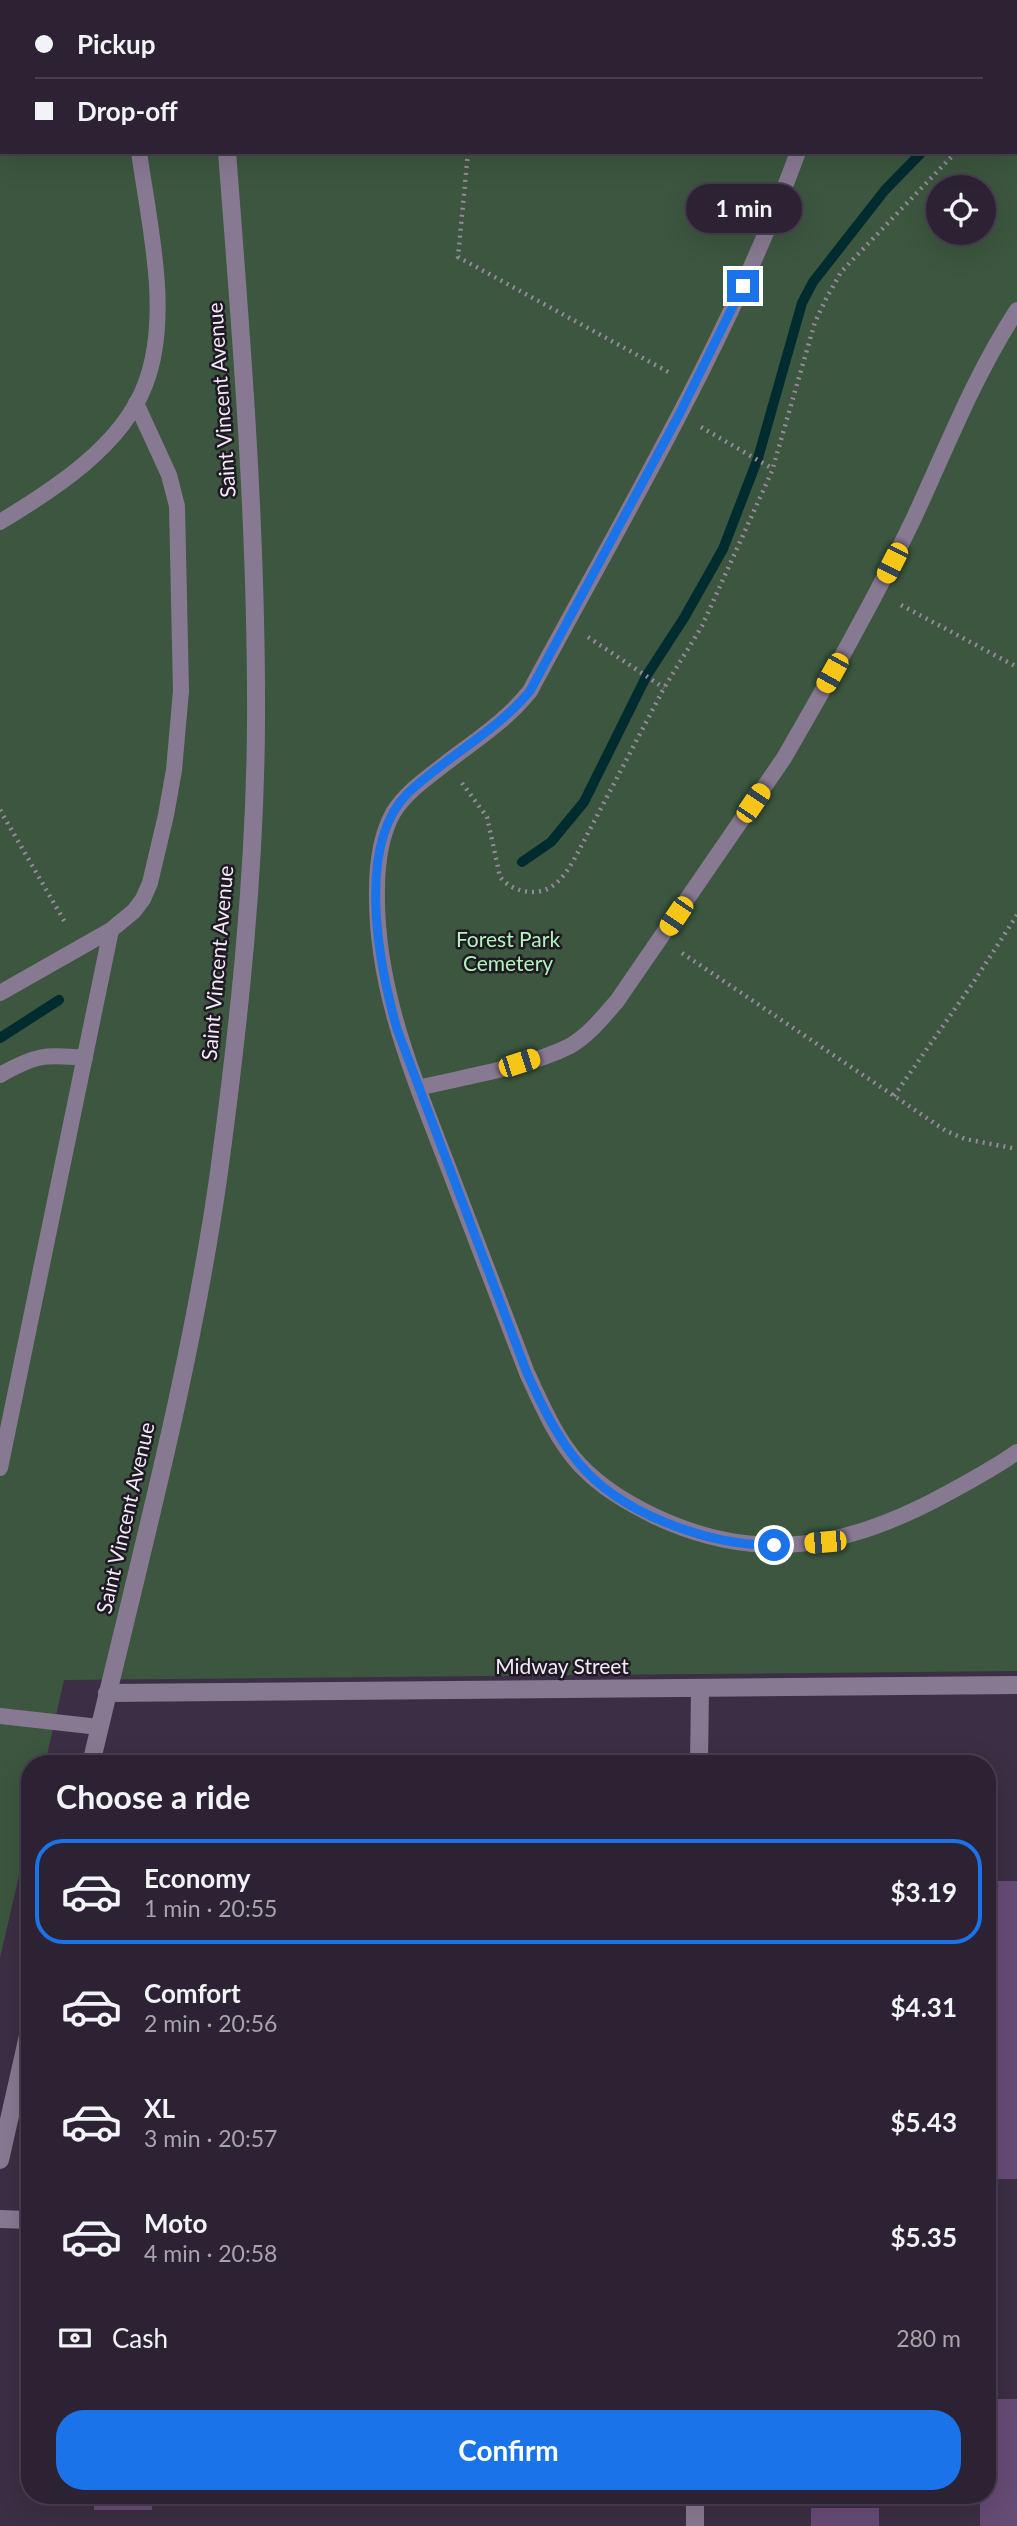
<!DOCTYPE html>
<meta charset="utf-8">
<style>
body{margin:0;font-family:Lato,sans-serif;background:#392f3f;color:#f1f3f6;height:100vh;display:flex;flex-direction:column;font-size:26px;white-space:nowrap}
*{box-sizing:border-box;margin:0}
p{font-size:23px;color:#a7a4ac}
.icon{flex:none;width:38px;height:38px;fill:none;stroke:currentColor;stroke-width:2;stroke-linecap:round;stroke-linejoin:round}
.map{position:relative;flex:1;overflow:hidden}
.panel{position:absolute;left:21px;top:1755px;width:975px;height:749px;display:flex;flex-direction:column;background:#2d2233;border-radius:28px;box-shadow:0 7px 28px #0002,0 0 0 2px #483f4e}
.panel>*{flex:none}
.guide{position:absolute;left:0px;top:0px;width:1018px;height:154px;box-shadow:0 7px 28px #0002,0 0 0 2px #483f4e;display:grid;align-content:center;height:154px;padding:0 35px;background:#2d2233}
.controls{position:absolute;left:926px;top:175px;display:grid;gap:14px}
.controls a{display:grid;place-items:center;width:70px;height:70px;border-radius:50%;background:#2d2233;box-shadow:0 7px 28px #0002,0 0 0 2px #483f4e;font-size:35px}
.end{position:absolute;width:32px;height:32px;margin:-16px;border:9px solid #1a73e8;background:#fff;box-shadow:0 0 0 4px #fff}
.from{border-radius:50%}
.bubble{position:absolute;height:49px;border-radius:24px;background:#2d2233;box-shadow:0 7px 28px #0002,0 0 0 2px #483f4e;font-size:23px;font-weight:700;line-height:49px;text-align:center}
.car{position:absolute;width:21px;height:42px;margin:-21px -10px;border-radius:9px;box-shadow:0 0 5px 2px #0007;background:linear-gradient(#f5c518 24%,#345 0 40%,#f5c518 0 76%,#345 0 86%,#f5c518 0)}
.guide b{display:flex;align-items:center;gap:24px;height:66px;font-size:26px}
.guide b+b{border-top:2px solid #483f4e}
.guide i{width:18px;height:18px;background:#f1f3f6}
ul{padding:0;list-style:none}
li{display:flex;align-items:center;gap:21px;height:105px;margin:0 14px 10px;padding:0 21px;border:4px solid transparent;border-radius:28px}
li div{flex:1}
li b{display:block;font-size:26px}
li em{font-style:normal;font-weight:700}
li.on{border-color:#1a73e8}
li>.icon{width:63px;height:63px;stroke-width:1.5}
h2{padding:0 35px;font-size:32px;line-height:84px}
.pay{display:flex;align-items:center;gap:18px;height:77px;padding:0 35px;font-size:26px}
.pay p{margin-inline-start:auto}
.primary-button{display:flex;gap:14px;margin-top:auto;padding:14px 35px}
.primary-button a{flex:1;height:80px;border-radius:28px;background:#1a73e8;color:#fff;font-size:28px;font-weight:700;line-height:80px;text-align:center}
.map>svg:first-child{display:block}
</style>
<div class="map">
<svg width="1017" height="2526" viewBox="0 0 1017 2526">
<rect width="100%" height="100%" fill="#3c2e44"/>
<!-- green -->
<path fill="#3c563f" fill-rule="evenodd" d="M0,0H1017V1671L64,1680L45,1764H30V1828L0,1958ZM2,2H1017V152H2ZM938,187H984V233H938Z"/>
<g fill="none" stroke-linecap="round" stroke-linejoin="round">
<!-- stream -->
<path stroke="#012c2f" stroke-width="10" d="M966,0L970,2
M522,862L551,842L584,802L647,675L684,618L723,549L758,458L802,303L813,282L885,190L922,152
M0,1038L59,1000"/>
</g>
<!-- building -->
<path fill="#664b75" d="M990,1881H1017V2179H990Z
M987,2399H1017V2526H980V2496H987Z
M94,2496H152V2510H94Z
M811,2508H879V2526H811Z"/>
<g fill="none" stroke-linecap="round" stroke-linejoin="round">
<!-- path -->
<path stroke="#95899b" stroke-width="4.5" stroke-dasharray="2 5" stroke-linecap="butt" d="M468,152L458,257L672,374
M701,427L773,469
M901,605L1017,667
M588,637L664,688
M462,783L487,817L500,877C511,891 535,897 551,887C562,880 570,867 576,856L664,688L702,626L772,471L815,322L826,299L841,272L956,152
M0,810L66,924
M682,953L946,1131L965,1139L1017,1149
M894,1096L975,980L1017,915"/>
<!-- lane -->
<path stroke="#887992" stroke-width="16" d="M85,0L86,2
M366,0L367,2
M798,152C729,340 625,514 530,691C507,720 476,740 446,763C427,778 406,792 393,813C380,837 377,864 377,890C375,995 419,1089 455,1185C479,1248 503,1310 527,1373C542,1405 556,1439 580,1465C602,1488 626,1502 654,1516C759,1566 850,1547 948,1493C972,1480 996,1467 1017,1452
M0,522C53,490 122,446 145,385C172,316 149,224 139,152
M0,993L111,930L134,911L143,899L150,883L166,815L174,770L181,691L177,506L169,475L136,403
M0,1075C35,1055 45,1054 85,1058
M418,1088C464,1077 528,1067 570,1046C589,1035 603,1017 617,1001L784,758C829,680 874,601 913,520C946,449 974,376 1017,310
M0,1468L111,930
M0,1716L99,1727"/>
<!-- street -->
<path stroke="#887992" stroke-width="18" d="M107,1693L1017,1685
M699,1764L700,1689
M0,2219L30,2220
M695,2526V2496"/>
<!-- secondary -->
<path stroke="#887992" stroke-width="18" d="M214,0L215,2
M91,1764C137,1568 191,1372 219,1172C239,1024 255,874 256,724C257,533 242,343 227,152
M0,2160L30,2027"/>
</g>
<g fill="none" stroke-linecap="round" stroke-linejoin="round">
<!-- route -->
<path stroke="#1a73e8" stroke-width="9" d="M743,286L680,413L530,691C496,732 447,756 408,793C355,845 379,965 397,1029L527,1373C541,1404 556,1435 577,1461C618,1513 709,1546 774,1545"/>
</g>
<g text-anchor="middle" stroke-width="5" stroke-linejoin="round" paint-order="stroke">
<!-- street labels -->
<g font-size="21" fill="#f3eaf8" stroke="#1f1923">
<text transform="translate(222 400) rotate(-94)" y="7">Saint Vincent Avenue</text>
<text transform="translate(218 963) rotate(-85)" y="7">Saint Vincent Avenue</text>
<text transform="translate(126 1518) rotate(-77)" y="7">Saint Vincent Avenue</text>
<text x="562" y="1674">Midway Street</text>
</g>
<!-- park labels -->
<g font-size="21" fill="#b1f5ba" stroke="#1f1923">
<text x="508" y="947">Forest Park<tspan x="508" dy="24">Cemetery</tspan></text>
</g>
</g>
</svg>
<div class="controls">
<a><svg class="icon" aria-label="locate" viewBox="0 0 24 24"><circle cx="12" cy="12" r="6"/><path d="M12 2v4M12 18v4M2 12h4M18 12h4"/></svg></a>
</div>
<i class="end from" style="left:774px;top:1545px"></i>
<i class="end" style="left:743px;top:286px"></i>
<div class="bubble" style="left:686px;top:184px;width:116px">1 min</div>
<i class="car" style="left:892px;top:563px;rotate:207deg"></i>
<i class="car" style="left:832px;top:673px;rotate:209deg"></i>
<i class="car" style="left:753px;top:803px;rotate:34deg"></i>
<i class="car" style="left:676px;top:916px;rotate:214deg"></i>
<i class="car" style="left:519px;top:1063px;rotate:72deg"></i>
<i class="car" style="left:825px;top:1542px;rotate:265deg"></i>
<div class="guide">
<b><i class="from"></i>Pickup</b>
<b><i></i>Drop-off</b>
</div>
<section class="panel">
<h2>Choose a ride</h2>
<ul>
<li class="on"><svg class="icon" aria-label="car" viewBox="0 0 24 24"><path d="M5 17H2v-5l4-1 3-4h7l3 4 3 1v5h-3M9 17h6M6 11h13"/><circle cx="7" cy="17" r="2"/><circle cx="17" cy="17" r="2"/></svg><div><b>Economy</b><p>1 min · 20:55</p></div><em>$3.19</em></li>
<li><svg class="icon" aria-label="car" viewBox="0 0 24 24"><path d="M5 17H2v-5l4-1 3-4h7l3 4 3 1v5h-3M9 17h6M6 11h13"/><circle cx="7" cy="17" r="2"/><circle cx="17" cy="17" r="2"/></svg><div><b>Comfort</b><p>2 min · 20:56</p></div><em>$4.31</em></li>
<li><svg class="icon" aria-label="car" viewBox="0 0 24 24"><path d="M5 17H2v-5l4-1 3-4h7l3 4 3 1v5h-3M9 17h6M6 11h13"/><circle cx="7" cy="17" r="2"/><circle cx="17" cy="17" r="2"/></svg><div><b>XL</b><p>3 min · 20:57</p></div><em>$5.43</em></li>
<li><svg class="icon" aria-label="car" viewBox="0 0 24 24"><path d="M5 17H2v-5l4-1 3-4h7l3 4 3 1v5h-3M9 17h6M6 11h13"/><circle cx="7" cy="17" r="2"/><circle cx="17" cy="17" r="2"/></svg><div><b>Moto</b><p>4 min · 20:58</p></div><em>$5.35</em></li>
</ul>
<div class="pay"><svg class="icon" aria-label="cash" viewBox="0 0 24 24"><path d="M3 7h18v10H3z"/><circle cx="12" cy="12" r="2"/></svg>Cash<p>280 m</p></div>
<div class="primary-button"><a>Confirm</a></div>
</section>
</div>
